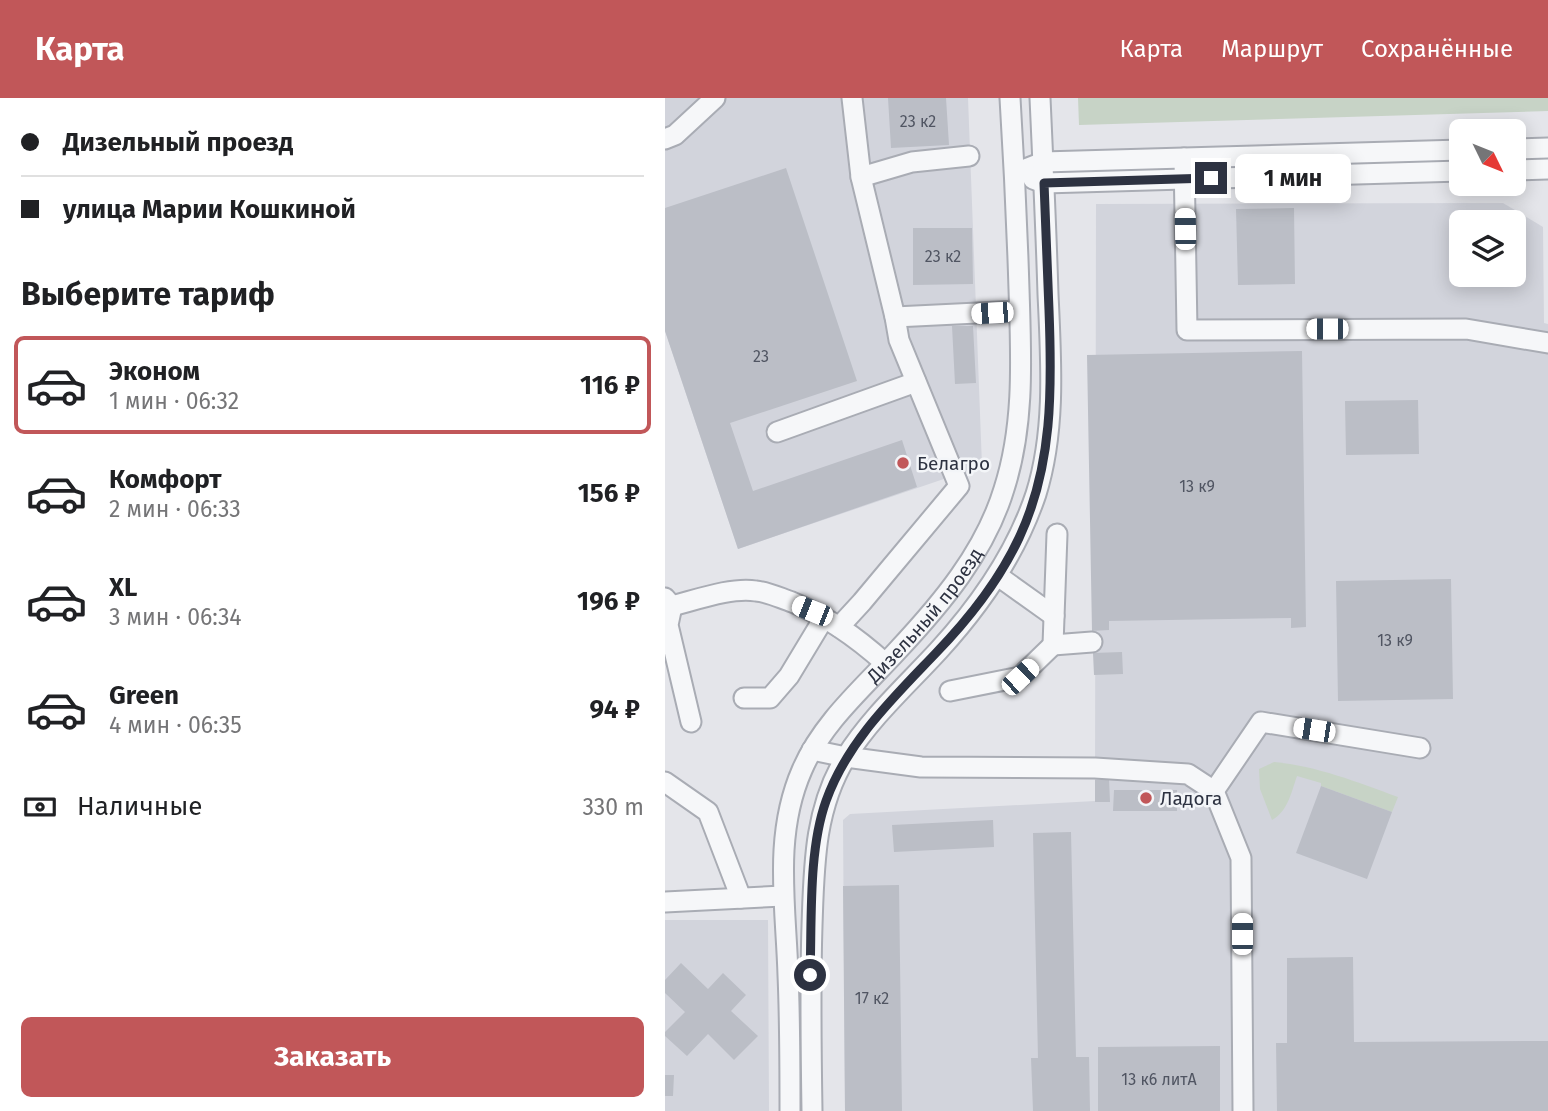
<!DOCTYPE html>
<html lang="ru">
<meta charset="utf-8">
<style>
body{margin:0;font-family:"Fira Sans",sans-serif;background:#f2f2f2;color:#202124;height:100vh;display:flex;flex-direction:column;font-size:26px;white-space:nowrap}
*{box-sizing:border-box;margin:0}
p{font-size:23px;color:#757577}
.icon{flex:none;width:38px;height:38px;fill:none;stroke:currentColor;stroke-width:2;stroke-linecap:round;stroke-linejoin:round}
.map{position:relative;flex:1;overflow:hidden}
.details{display:flex;flex-direction:column;background:#fff;width:665px}
.details>*{flex:none}
.banner{display:grid;align-content:center;height:154px;padding:0 21px;background:#fff}
.needle{width:46px;rotate:133deg}
.tools{position:absolute;left:784px;top:21px;display:grid;gap:14px}
.tools a{display:grid;place-items:center;width:77px;height:77px;border-radius:10px;background:#fff;box-shadow:0 4px 18px #0003;font-size:35px}
.end{position:absolute;width:32px;height:32px;margin:-16px;border:9px solid #2d3241;background:#fff;box-shadow:0 0 0 4px #fff}
.from{border-radius:50%}
.bubble{position:absolute;height:49px;border-radius:10px;background:#fff;box-shadow:0 4px 18px #0003;font-size:23px;font-weight:700;line-height:49px;text-align:center}
.car{position:absolute;width:21px;height:42px;margin:-21px -10px;border-radius:9px;box-shadow:0 0 5px 2px #0007;background:linear-gradient(#fff 24%,#345 0 40%,#fff 0 76%,#345 0 86%,#fff 0)}
.banner b{display:flex;align-items:center;gap:24px;height:66px;font-size:26px}
.banner b+b{border-top:2px solid #e0e0e0}
.banner i{width:18px;height:18px;background:#202124}
ul{padding:0;list-style:none}
li{display:flex;align-items:center;gap:21px;height:98px;margin:0 14px 10px;padding:0 7px;border:4px solid transparent;border-radius:10px}
li div{flex:1}
li b{display:block;font-size:26px}
li em{font-style:normal;font-weight:700}
li.current{border-color:#c15759}
li>.icon{width:63px;height:63px;stroke-width:1.5}
h2{padding:0 21px;font-size:32px;line-height:84px}
.pay{display:flex;align-items:center;gap:18px;height:77px;padding:0 21px;font-size:26px}
.pay p{margin-inline-start:auto}
.cta{display:flex;gap:14px;margin-top:auto;padding:14px 21px}
.cta a{flex:1;height:80px;border-radius:10px;background:#c15759;color:#fff;font-size:28px;font-weight:700;line-height:80px;text-align:center}
header{display:flex;align-items:center;gap:42px;box-sizing:border-box;height:98px;padding:0 35px;background:#c15759;color:#fff}
header strong{font-size:33px}
nav{display:flex;gap:38px;margin-inline-start:auto;font-size:24px}
main{display:flex;flex:1;min-height:0}
.map>svg:first-child{display:block}
</style>
<header>
<strong>Карта</strong>
<nav><a>Карта</a><a>Маршрут</a><a>Сохранённые</a></nav>
</header>
<main>
<section class="details">
<div class="banner">
<b><i class="from"></i>Дизельный проезд</b>
<b><i></i>улица Марии Кошкиной</b>
</div>
<h2>Выберите тариф</h2>
<ul>
<li class="current"><svg class="icon" aria-label="car" viewBox="0 0 24 24"><path d="M5 17H2v-5l4-1 3-4h7l3 4 3 1v5h-3M9 17h6M6 11h13"/><circle cx="7" cy="17" r="2"/><circle cx="17" cy="17" r="2"/></svg><div><b>Эконом</b><p>1 мин · 06:32</p></div><em>116 ₽</em></li>
<li><svg class="icon" aria-label="car" viewBox="0 0 24 24"><path d="M5 17H2v-5l4-1 3-4h7l3 4 3 1v5h-3M9 17h6M6 11h13"/><circle cx="7" cy="17" r="2"/><circle cx="17" cy="17" r="2"/></svg><div><b>Комфорт</b><p>2 мин · 06:33</p></div><em>156 ₽</em></li>
<li><svg class="icon" aria-label="car" viewBox="0 0 24 24"><path d="M5 17H2v-5l4-1 3-4h7l3 4 3 1v5h-3M9 17h6M6 11h13"/><circle cx="7" cy="17" r="2"/><circle cx="17" cy="17" r="2"/></svg><div><b>XL</b><p>3 мин · 06:34</p></div><em>196 ₽</em></li>
<li><svg class="icon" aria-label="car" viewBox="0 0 24 24"><path d="M5 17H2v-5l4-1 3-4h7l3 4 3 1v5h-3M9 17h6M6 11h13"/><circle cx="7" cy="17" r="2"/><circle cx="17" cy="17" r="2"/></svg><div><b>Green</b><p>4 мин · 06:35</p></div><em>94 ₽</em></li>
</ul>
<div class="pay"><svg class="icon" aria-label="cash" viewBox="0 0 24 24"><path d="M3 7h18v10H3z"/><circle cx="12" cy="12" r="2"/></svg>Наличные<p>330 m</p></div>
<div class="cta"><a>Заказать</a></div>
</section>
<div class="map">
<svg width="883" height="1013" viewBox="0 0 883 1013">
<rect width="100%" height="100%" fill="#e4e5ea"/>
<!-- built -->
<path fill="#d2d4dc" fill-rule="evenodd" d="M0,0H303L317,368L73,451L0,233Z
M838,105L878,129L879,225L883,226V1013H180L178,722L185,716L430,703L431,106ZM796,124H849V177H796Z
M0,822H103L104,1013H0Z"/>
<!-- green -->
<path fill="#c7d3c6" d="M413,0H883V13L414,27Z
M609,664C652,668 692,684 733,699L727,714L656,688V685L632,678C626,695 623,713 607,722L595,691L594,671Z"/>
<!-- building -->
<path fill="#bbbec6" d="M223,0H281L284,47L226,50Z
M121,70L192,283L65,325L88,393L237,342L252,389L73,451L0,233V110Z
M629,110L630,186L573,187L571,111Z
M248,130H307L308,186L248,187Z
M287,228H308L311,285L290,286Z
M637,253L641,529L626,530V520L444,523V532L427,533L422,257Z
M753,302L754,356L681,357L680,303Z
M786,481L788,601L673,603L671,483Z
M457,554L458,576L429,577L428,555Z
M444,681L445,704H430V682Z
M656,688L727,714L702,781L631,755Z
M449,692H512V713H448Z
M328,722L329,749L229,754L227,727Z
M406,734L411,959H424L425,1013H368L366,960H373L368,735Z
M234,787L237,1013H180L178,788Z
M688,859L689,944L883,943V1013H612L611,945H622V860Z
M16,865L43,891L58,875L81,897L66,913L93,938L69,962L43,936L22,958L0,938V934L20,914L0,895V882Z
M555,948V1013H433V949Z
M0,977H9L8,998H0Z"/>
<g fill="none" stroke-linecap="round" stroke-linejoin="round">
<defs>
<g id="minor">
<path d="M0,41L10,37L50,0"/>
<path d="M849,51L883,50"/>
<path d="M519,60L522,232L801,231L883,245"/>
<path d="M849,72L883,71"/>
<path d="M350,75L378,64L796,52"/>
<path d="M196,79L247,64L304,58"/>
<path d="M368,81L379,85L796,73"/>
<path d="M230,219L354,213"/>
<path d="M112,334L251,284"/>
<path d="M392,436L388,547L427,544"/>
<path d="M333,478L389,518"/>
<path d="M0,500L7,508C31,502 66,489 91,493C103,494 115,500 127,504C163,519 191,539 220,565"/>
<path d="M7,508L3,527L26,624"/>
<path d="M174,529L197,504L294,388L234,242L230,219L196,79L187,0"/>
<path d="M285,593L355,579L388,547"/>
<path d="M79,600H105L124,578L159,520"/>
<path d="M147,652L181,659L256,669L430,670L523,676L549,693L576,760L578,1013"/>
<path d="M0,684L43,714L76,800"/>
<path d="M549,693L596,624L755,650"/>
<path d="M0,804L118,798"/>
<path id="s1" d="M125,1013C125,968 125,922 123,877C121,808 108,738 137,672C157,625 198,590 232,553C276,506 320,454 339,391C360,326 356,258 354,191C352,127 349,64 345,0"/>
<path d="M147,1013C146,951 145,890 147,828C149,769 149,711 181,659C206,619 242,587 274,552C316,506 351,456 371,396C391,332 386,262 383,196C381,131 378,65 375,0"/>
</g>
</defs>
<!-- minor casing -->
<use href="#minor" stroke="#a9acb4" stroke-width="23"/>
<!-- minor -->
<use href="#minor" stroke="#f6f7f9" stroke-width="19"/>
</g>
<g fill="none" stroke-linecap="round" stroke-linejoin="round">
<!-- route -->
<path stroke="#2d3241" stroke-width="9" d="M145,877C147,824 143,753 161,703C182,644 228,600 270,556C303,522 334,483 354,440C388,368 387,290 384,212C382,170 381,127 379,85L546,80"/>
</g>
<!-- markers -->
<g fill="#c15759" stroke="#f3f5f8" stroke-width="2.5">
<circle cx="238" cy="365" r="7"/>
<circle cx="481" cy="700" r="7"/>
</g>
<g text-anchor="middle" stroke-width="5" stroke-linejoin="round" paint-order="stroke">
<!-- number labels -->
<g font-size="16" fill="#505562">
<text x="253" y="29">23 к2</text>
<text x="278" y="164">23 к2</text>
<text x="96" y="264">23</text>
<text x="532" y="394">13 к9</text>
<text x="730" y="548">13 к9</text>
<text x="207" y="906">17 к2</text>
<text x="494" y="987">13 к6 литА</text>
</g>
<!-- poi labels -->
<g font-size="19" fill="#2d3241" stroke="#f3f5f8" text-anchor="start">
<text x="252" y="372">Белагро</text>
<text x="495" y="707">Ладога</text>
</g>
<!-- street labels -->
<g font-size="19" fill="#2d3241" stroke="#f3f5f8">
<text dy="7" stroke="none"><textPath href="#s1" startOffset="542">Дизельный проезд</textPath></text>
</g>
</g>
</svg>
<div class="tools">
<a><svg class="needle" viewBox="-14 -14 28 28"><path d="M0-13l5 13h-10z" fill="#e53935"/><path d="M0 13l5-13h-10z" fill="#757577"/></svg></a>
<a><svg class="icon" aria-label="layers" viewBox="0 0 24 24"><path d="M12 4l9 5-9 5-9-5zM3 14l9 5 9-5"/></svg></a>
</div>
<i class="end from" style="left:145px;top:877px"></i>
<i class="end" style="left:546px;top:80px"></i>
<div class="bubble" style="left:570px;top:56px;width:116px">1 мин</div>
<i class="car" style="left:520px;top:131px;rotate:359deg"></i>
<i class="car" style="left:327px;top:215px;rotate:267deg"></i>
<i class="car" style="left:662px;top:231px;rotate:270deg"></i>
<i class="car" style="left:147px;top:513px;rotate:292deg"></i>
<i class="car" style="left:355px;top:579px;rotate:47deg"></i>
<i class="car" style="left:649px;top:632px;rotate:279deg"></i>
<i class="car" style="left:577px;top:836px;rotate:0deg"></i>
</div>
</main>
